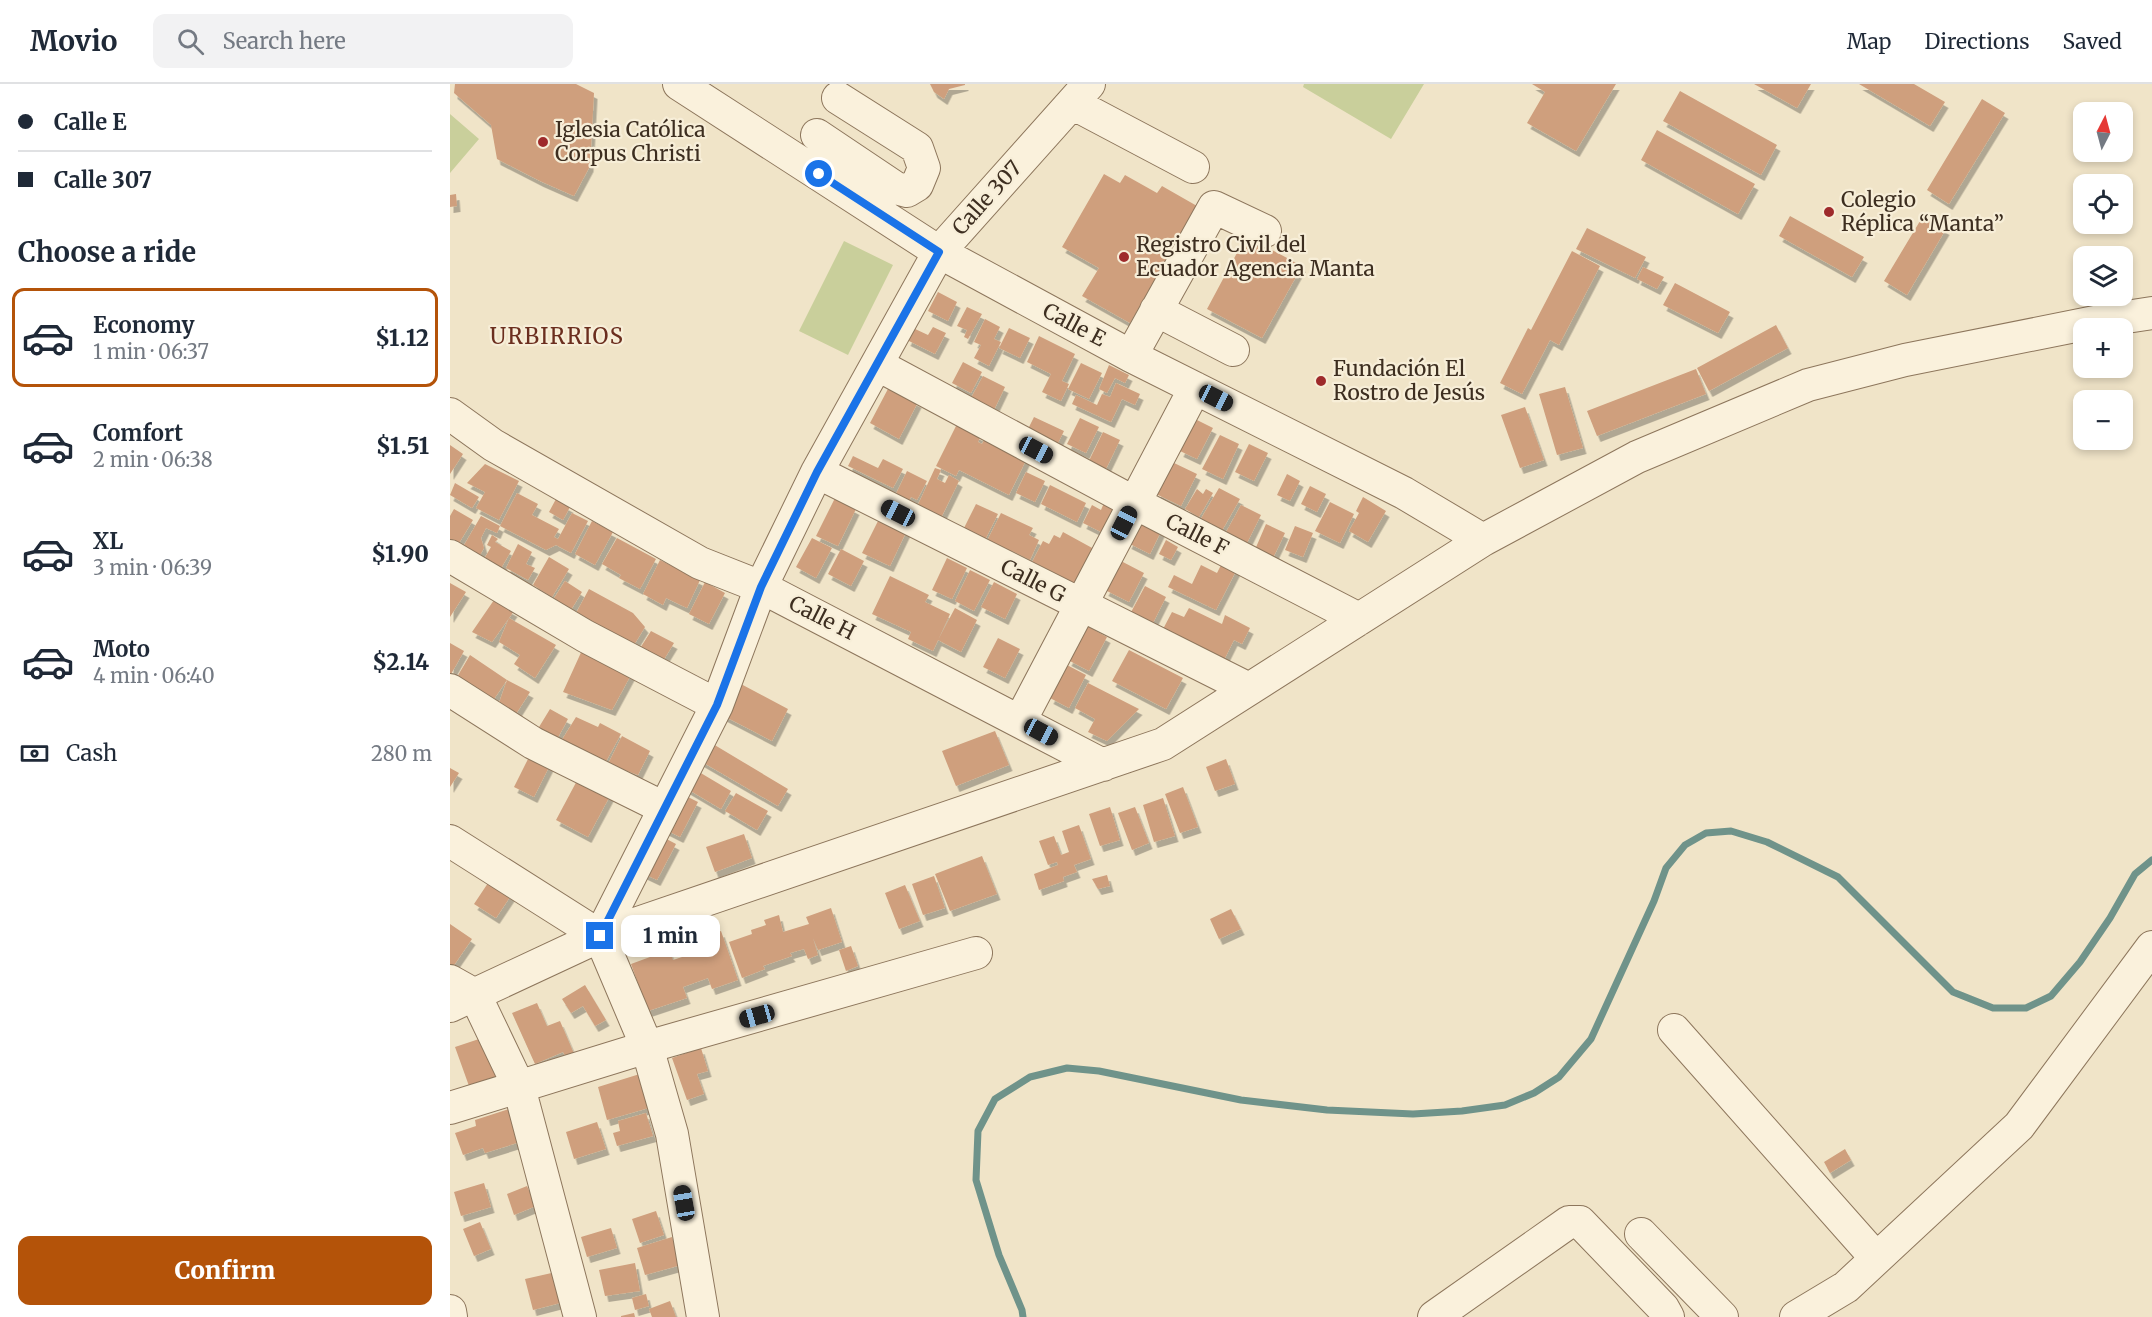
<!DOCTYPE html>
<meta charset="utf-8">
<style>
body{margin:0;font-family:Merriweather,serif;background:#f2f2f3;color:#1f2937;height:100vh;display:flex;flex-direction:column;font-size:22px;white-space:nowrap}
*{box-sizing:border-box;margin:0}
p{font-size:20px;color:#747a83}
.icon{flex:none;width:33px;height:33px;fill:none;stroke:currentColor;stroke-width:2;stroke-linecap:round;stroke-linejoin:round}
.map{position:relative;flex:1;overflow:hidden}
.details{display:flex;flex-direction:column;background:#fff;width:450px}
.details>*{flex:none}
.banner{display:grid;align-content:center;height:132px;padding:0 18px;background:#fff}
.needle{width:39px;rotate:6deg}
.tools{position:absolute;left:1623px;top:18px;display:grid;gap:12px}
.tools a{display:grid;place-items:center;width:60px;height:60px;border-radius:12px;background:#fff;box-shadow:0 3px 9px #0003;font-size:30px}
.end{position:absolute;width:27px;height:27px;margin:-14px;border:8px solid #1a73e8;background:#fff;box-shadow:0 0 0 3px #fff}
.from{border-radius:50%}
.bubble{position:absolute;height:42px;border-radius:12px;background:#fff;box-shadow:0 3px 9px #0003;font-size:20px;font-weight:800;line-height:42px;text-align:center}
.car{position:absolute;width:18px;height:36px;margin:-18px -9px;border-radius:8px;box-shadow:0 0 4px 2px #0007;background:linear-gradient(#222 24%,#8ab4d8 0 40%,#222 0 76%,#8ab4d8 0 86%,#222 0)}
.banner b{display:flex;align-items:center;gap:21px;height:57px;font-size:22px}
.banner b+b{border-top:2px solid #e0e1e3}
.banner i{width:15px;height:15px;background:#1f2937}
ul{padding:0;list-style:none}
li{display:flex;align-items:center;gap:18px;height:99px;margin:0 12px 9px;padding:0 6px;border:3px solid transparent;border-radius:12px}
li div{flex:1}
li b{display:block;font-size:22px}
li em{font-style:normal;font-weight:800}
li.active{border-color:#b45309}
li>.icon{width:54px;height:54px;stroke-width:1.5}
h2{padding:0 18px;font-size:27px;line-height:72px}
.pay{display:flex;align-items:center;gap:15px;height:66px;padding:0 18px;font-size:22px}
.pay p{margin-inline-start:auto}
.action{display:flex;gap:12px;margin-top:auto;padding:12px 18px}
.action a{flex:1;height:69px;border-radius:12px;background:#b45309;color:#fff;font-size:24px;font-weight:800;line-height:69px;text-align:center}
header{display:flex;align-items:center;gap:36px;box-sizing:border-box;height:84px;padding:0 30px;background:#fff;border-bottom:2px solid #e0e1e3}
header strong{font-size:28px}
nav{display:flex;gap:33px;margin-inline-start:auto;font-size:21px}
.search{width:420px;height:54px;background:#f2f2f3;display:flex;align-items:center;gap:15px;box-sizing:border-box;padding:0 21px;border-radius:12px;color:#747a83;font-size:22px}
main{display:flex;flex:1;min-height:0}
.map>svg:first-child{display:block}
</style>
<header>
<strong>Movio</strong>
<div class="search"><svg class="icon" aria-label="search" viewBox="0 0 24 24"><circle cx="10" cy="10" r="6"/><path d="M15 15l6 6"/></svg>Search here</div>
<nav><a>Map</a><a>Directions</a><a>Saved</a></nav>
</header>
<main>
<section class="details">
<div class="banner">
<b><i class="from"></i>Calle E</b>
<b><i></i>Calle 307</b>
</div>
<h2>Choose a ride</h2>
<ul>
<li class="active"><svg class="icon" aria-label="car" viewBox="0 0 24 24"><path d="M5 17H2v-5l4-1 3-4h7l3 4 3 1v5h-3M9 17h6M6 11h13"/><circle cx="7" cy="17" r="2"/><circle cx="17" cy="17" r="2"/></svg><div><b>Economy</b><p>1 min · 06:37</p></div><em>$1.12</em></li>
<li><svg class="icon" aria-label="car" viewBox="0 0 24 24"><path d="M5 17H2v-5l4-1 3-4h7l3 4 3 1v5h-3M9 17h6M6 11h13"/><circle cx="7" cy="17" r="2"/><circle cx="17" cy="17" r="2"/></svg><div><b>Comfort</b><p>2 min · 06:38</p></div><em>$1.51</em></li>
<li><svg class="icon" aria-label="car" viewBox="0 0 24 24"><path d="M5 17H2v-5l4-1 3-4h7l3 4 3 1v5h-3M9 17h6M6 11h13"/><circle cx="7" cy="17" r="2"/><circle cx="17" cy="17" r="2"/></svg><div><b>XL</b><p>3 min · 06:39</p></div><em>$1.90</em></li>
<li><svg class="icon" aria-label="car" viewBox="0 0 24 24"><path d="M5 17H2v-5l4-1 3-4h7l3 4 3 1v5h-3M9 17h6M6 11h13"/><circle cx="7" cy="17" r="2"/><circle cx="17" cy="17" r="2"/></svg><div><b>Moto</b><p>4 min · 06:40</p></div><em>$2.14</em></li>
</ul>
<div class="pay"><svg class="icon" aria-label="cash" viewBox="0 0 24 24"><path d="M3 7h18v10H3z"/><circle cx="12" cy="12" r="2"/></svg>Cash<p>280 m</p></div>
<div class="action"><a>Confirm</a></div>
</section>
<div class="map">
<svg width="1702" height="1233" viewBox="0 0 1702 1233">
<defs>
<filter id="shadow"><feDropShadow dx="3.5" dy="6" stdDeviation="0" flood-color="#0004"/></filter>
</defs>
<rect width="100%" height="100%" fill="#f0e4c8"/>
<!-- green -->
<path fill="#c9cf9b" d="M854,0H974L941,55L853,3Z
M0,30L29,55L0,89Z
M394,157L443,181L398,271L349,247Z"/>
<g fill="none" stroke-linecap="round" stroke-linejoin="round">
<!-- stream -->
<path stroke="#6f938a" stroke-width="7" d="M573,1233L572,1226L549,1171L526,1096L528,1047L545,1015L580,993L617,984L649,987L791,1016L877,1026L963,1030L1012,1027L1055,1021L1084,1009L1109,993L1141,955L1204,817L1216,784L1235,761L1256,749L1281,747L1317,758L1388,793L1503,908L1543,924H1576L1601,912L1630,878L1660,834L1685,790L1702,776"/>
</g>
<!-- building -->
<path fill="#cf9f7d" filter="url(#shadow)" d="M5,0H126L144,9L140,82L124,112L90,97L47,75L41,41L4,9Z
M480,0H515V1L499,5L494,15L484,8Z
M1082,0H1166L1126,67L1077,39L1095,8Z
M1304,0H1361L1347,24Z
M1409,0H1464L1495,18L1480,42Z
M1230,7L1327,61L1311,91L1213,37Z
M1532,15L1555,29L1499,120L1477,106Z
M1207,46L1305,100L1288,130L1191,76Z
M654,90L670,99L675,91L707,109L712,102L747,122L680,239L632,212L649,184L612,163Z
M6,110L7,122L0,123V111Z
M1340,132L1414,173L1402,193L1329,152Z
M1473,132L1496,145L1457,211L1434,197Z
M1137,144L1196,173L1185,194L1126,165Z
M796,152L852,182L812,254L757,225Z
M1122,167L1150,182L1109,261L1100,256L1072,310L1050,299L1078,244L1081,246Z
M1193,183L1214,193L1207,205L1187,195Z
M1225,199L1280,228L1268,249L1213,221Z
M488,208L507,218L498,237L478,227Z
M517,223L532,230L518,255L514,253L517,246L507,242Z
M535,235L550,243L544,255L551,258L539,282L524,274L531,261L524,258Z
M1326,241L1338,264L1259,307L1247,284Z
M483,243L496,249L485,270L457,256L463,244L478,251Z
M559,244L580,254L570,274L549,264Z
M589,252L625,270L612,297L619,300L611,317L592,308L601,290L577,278Z
M513,278L532,288L521,309L502,299Z
M631,279L652,289L639,315L618,305Z
M659,281L679,291L675,299L665,294L657,309L649,305Z
M1246,285L1256,310L1147,352L1137,327Z
M533,292L555,303L544,326L521,314Z
M666,299L690,310L685,321L672,315L661,338L622,320L626,311L647,321L652,310L660,313Z
M439,303L468,318L449,355L420,339Z
M1115,303L1133,364L1107,371L1089,310Z
M1075,323L1094,376L1070,384L1051,331Z
M584,333L614,347L607,361L577,347Z
M630,334L649,343L636,369L617,360Z
M745,335L763,344L747,375L730,367Z
M507,340L531,352L528,358L532,360L535,354L577,374L559,411L509,386L506,392L486,382Z
M653,348L670,356L654,389L637,381Z
M770,351L789,360L773,395L752,385Z
M799,360L818,369L804,397L785,388Z
M0,361L13,370L0,390Z
M403,372L428,384L433,375L453,385L443,404L398,382Z
M722,378L747,390L731,422L706,410Z
M35,380L69,397L49,436L26,424L35,408L17,399Z
M485,384L491,386L487,395L495,399L499,391L509,397L490,436L466,425Z
M457,387L477,397L467,416L461,413L457,421L444,414Z
M576,388L595,397L585,418L566,409Z
M837,390L850,397L840,417L827,411Z
M5,399L29,413L22,424L0,411Z
M600,401L636,419L627,438L591,420Z
M860,402L876,410L867,428L851,420Z
M769,404L790,415L770,450L749,438Z
M747,405L753,410L756,405L763,409L749,433L735,425Z
M67,409L88,420L82,431L109,445L104,453L108,455L122,429L138,437L121,469L106,461L96,466L50,442Z
M913,413L936,427L918,458L899,447L909,429L906,427Z
M385,414L406,425L388,462L366,452Z
M656,414L667,419L653,449L633,439L642,421L651,426Z
M106,415L120,423L113,436L99,428Z
M880,418L904,430L890,459L865,447Z
M526,420L548,430L534,458L512,448Z
M791,421L811,431L796,461L775,450Z
M4,425L23,436L6,464L0,461V432Z
M551,429L583,444L579,451L589,456L580,476L562,467L558,473L535,461Z
M431,431L458,444L440,482L412,469Z
M692,431L714,441L700,470L678,459Z
M31,432L50,442L47,449L36,444L31,454L34,464L26,478L10,468Z
M142,437L163,448L145,481L125,470Z
M816,440L835,449L822,476L804,468Z
M845,442L863,449L853,473L835,466Z
M613,448L644,465L622,505L579,484L593,457L599,460L604,451L610,454Z
M42,451L48,455L45,458L61,467L47,491L30,482L41,463L37,461Z
M167,454L206,475L190,505L169,494L171,491L152,480Z
M362,454L382,464L366,494L346,483Z
M716,456L728,463L721,476L709,470Z
M68,460L82,468L76,480L85,484L78,496L56,484Z
M391,465L414,477L401,502L378,490Z
M99,473L119,485L102,513L83,501Z
M497,474L517,484L502,515L482,506Z
M210,476L250,496L237,524L216,514L213,521L193,510Z
M671,477L694,489L679,518L655,506Z
M773,477L788,483L766,526L718,503L724,491L742,500L751,481L767,489Z
M520,486L540,496L524,527L505,517Z
M440,492L479,511L475,518L500,530L483,567L458,555L461,548L422,530Z
M115,497L132,508L119,529L101,519Z
M255,498L275,509L259,540L239,530Z
M544,498L567,510L555,535L531,523Z
M0,499L16,508L0,533Z
M695,502L716,513L701,543L679,532Z
M139,505L183,529L195,543L184,561L125,531Z
M44,516L64,527L59,534L106,561L85,594L64,580L70,571L49,558L59,534L42,558L22,548Z
M505,524L527,536L511,568L488,556Z
M739,524L772,540L775,531L800,544L792,560L784,556L773,578L712,547L722,528L734,533Z
M637,542L657,553L639,587L618,576Z
M201,547L224,559L210,582L187,569Z
M548,554L570,565L555,594L533,583Z
M0,559L14,567L0,592Z
M134,562L183,587L162,626L113,608Z
M679,566L733,594L716,625L662,597Z
M20,571L57,596L80,608L66,630L49,619L57,596L44,615L7,593Z
M617,581L636,591L619,624L600,614Z
M289,599L338,625L322,657L272,631Z
M638,599L689,625L657,657L638,648L645,635L625,624Z
M100,625L118,635L105,659L86,648Z
M126,633L148,643L150,639L171,650L153,683L110,659Z
M545,647L559,681L506,702L492,667Z
M172,652L200,667L188,691L158,680Z
M258,657L338,705L328,722L247,675Z
M81,669L101,679L84,713L64,703Z
M776,675L785,700L765,707L756,683Z
M0,684L9,689L0,703Z
M244,685L281,707L271,725L234,703Z
M130,691L162,708L138,753L106,736Z
M733,703L748,743L730,749L715,710Z
M230,709L248,718L230,753L212,744Z
M286,709L318,727L307,746L275,727Z
M713,714L725,752L704,758L693,721Z
M660,723L670,756L650,762L639,730Z
M685,723L699,759L682,766L668,729Z
M629,741L641,775L624,781L627,788L613,793L614,797L589,806L584,790L608,781L607,778L598,781L589,757L604,752L611,771L619,768L612,747Z
M207,750L226,760L207,796L188,787Z
M294,750L302,774L265,788L256,763Z
M532,772L547,810L500,827L485,790Z
M657,791L660,802L648,805L642,795Z
M484,792L495,824L473,831L462,800Z
M40,796L62,810L46,834L24,820Z
M455,801L470,837L449,845L435,809Z
M381,824L392,858L368,866L363,854L368,871L358,875L354,865L340,869L342,872L313,882L315,885L292,894L279,858L302,850L301,846L316,841L314,836L329,831L333,848L359,840L356,833Z
M781,825L791,845L769,855L760,835Z
M0,840L22,855L0,887Z
M271,847L288,896L262,905L258,894L233,903L237,914L198,927L181,880L219,866L223,876L244,869L240,858Z
M401,862L408,882L396,887L389,866Z
M135,901L156,936L145,942L133,922L121,929L112,915Z
M87,919L97,942L110,937L125,972L117,975L113,968L85,980L62,929Z
M38,952L52,990L19,1002L5,963Z
M251,964L258,987L247,990L254,1010L237,1016L222,974Z
M193,989L202,1023L157,1036L148,1003Z
M59,1025L70,1058L35,1069L33,1064L13,1071L5,1049L26,1042L25,1036Z
M196,1029L203,1052L167,1062L163,1049L170,1047L168,1037Z
M147,1038L156,1065L124,1075L116,1048Z
M1395,1065L1401,1076L1380,1089L1374,1078Z
M34,1099L41,1123L11,1132L4,1108Z
M77,1102L86,1122L64,1131L57,1110Z
M206,1127L214,1151L190,1159L182,1135Z
M30,1138L41,1165L24,1172L13,1145Z
M161,1144L167,1164L137,1173L131,1153Z
M222,1153L231,1181L195,1191L187,1164Z
M185,1179L190,1207L155,1212L149,1186Z
M106,1188L114,1218L83,1226L75,1195Z
M196,1210L199,1222L185,1226L182,1214Z
M220,1217L226,1233H202L199,1225Z
M184,1229L185,1233H171V1232Z"/>
<g fill="none" stroke-linecap="round" stroke-linejoin="round">
<defs>
<path id="minor" d="M229,0L489,168L681,272L954,409L1033,456
M622,19L743,83
M367,51L446,104L457,107L467,101L474,84L467,64L388,14
M706,226L783,266
M681,272L764,123L815,147
M428,281L685,419L909,535
M0,330L43,361L250,479L311,503L653,681
M367,388L799,605
M0,472L135,552L267,621
M0,606L83,659L214,724
M570,637L745,304
M0,757L150,852L197,963L222,1050L253,1233
M150,852L267,621L311,503L367,388L489,168L639,0
M0,897L25,911L69,1003L130,1233
M0,922L150,852L713,660L1033,456L1187,373L1358,301L1455,276L1650,237L1702,229
M1224,946L1426,1174
M0,1024L197,963L526,869
M1191,1150L1272,1233
M0,1227L1,1233
M984,1233L1119,1138H1130L1213,1224L1218,1233
M1346,1233L1396,1203L1569,1042L1702,863"/>
</defs>
<!-- minor casing -->
<use href="#minor" stroke="#8d765c" stroke-width="34"/>
<!-- minor -->
<use href="#minor" stroke="#faf1dc" stroke-width="32"/>
</g>
<g fill="none" stroke-linecap="round" stroke-linejoin="round">
<!-- route -->
<path stroke="#1a73e8" stroke-width="8" d="M150,852L267,621L311,503L367,388L489,168L369,90"/>
</g>
<!-- markers -->
<g fill="#9e2a2b" stroke="#f7eed8" stroke-width="2">
<circle cx="93" cy="58" r="6"/>
<circle cx="1379" cy="128" r="6"/>
<circle cx="674" cy="173" r="6"/>
<circle cx="871" cy="297" r="6"/>
</g>
<g text-anchor="middle" stroke-width="4.5" stroke-linejoin="round" paint-order="stroke">
<!-- poi labels -->
<g font-size="21" fill="#3d2e20" stroke="#f7eed8" text-anchor="start">
<text x="105" y="53">Iglesia Católica<tspan x="105" dy="24">Corpus Christi</tspan></text>
<text x="1391" y="123">Colegio<tspan x="1391" dy="24">Réplica “Manta”</tspan></text>
<text x="686" y="168">Registro Civil del<tspan x="686" dy="24">Ecuador Agencia Manta</tspan></text>
<text x="883" y="292">Fundación El<tspan x="883" dy="24">Rostro de Jesús</tspan></text>
</g>
<!-- street labels -->
<g font-size="21" fill="#3d2e20" stroke="#f7eed8">
<text transform="translate(537 114) rotate(-48)" y="7">Calle 307</text>
<text transform="translate(624 241) rotate(28)" y="7">Calle E</text>
<text transform="translate(747 451) rotate(27)" y="7">Calle F</text>
<text transform="translate(583 497) rotate(27)" y="7">Calle G</text>
<text transform="translate(372 534) rotate(27)" y="7">Calle H</text>
</g>
<!-- neighbourhood labels -->
<g font-size="22" letter-spacing="1.5" fill="#6b2e1e" stroke="#f7eed8">
<text x="107" y="260">URBIRRIOS</text>
</g>
</g>
</svg>
<div class="tools">
<a><svg class="needle" viewBox="-14 -14 28 28"><path d="M0-13l5 13h-10z" fill="#e53935"/><path d="M0 13l5-13h-10z" fill="#747a83"/></svg></a>
<a><svg class="icon" aria-label="locate" viewBox="0 0 24 24"><circle cx="12" cy="12" r="6"/><path d="M12 2v4M12 18v4M2 12h4M18 12h4"/></svg></a>
<a><svg class="icon" aria-label="layers" viewBox="0 0 24 24"><path d="M12 4l9 5-9 5-9-5zM3 14l9 5 9-5"/></svg></a>
<a>+</a>
<a>−</a>
</div>
<i class="end from" style="left:369px;top:90px"></i>
<i class="end" style="left:150px;top:852px"></i>
<div class="bubble" style="left:171px;top:831px;width:99px">1 min</div>
<i class="car" style="left:766px;top:314px;rotate:117deg"></i>
<i class="car" style="left:586px;top:366px;rotate:118deg"></i>
<i class="car" style="left:448px;top:429px;rotate:297deg"></i>
<i class="car" style="left:674px;top:439px;rotate:27deg"></i>
<i class="car" style="left:591px;top:648px;rotate:118deg"></i>
<i class="car" style="left:307px;top:932px;rotate:254deg"></i>
<i class="car" style="left:234px;top:1119px;rotate:350deg"></i>
</div>
</main>
